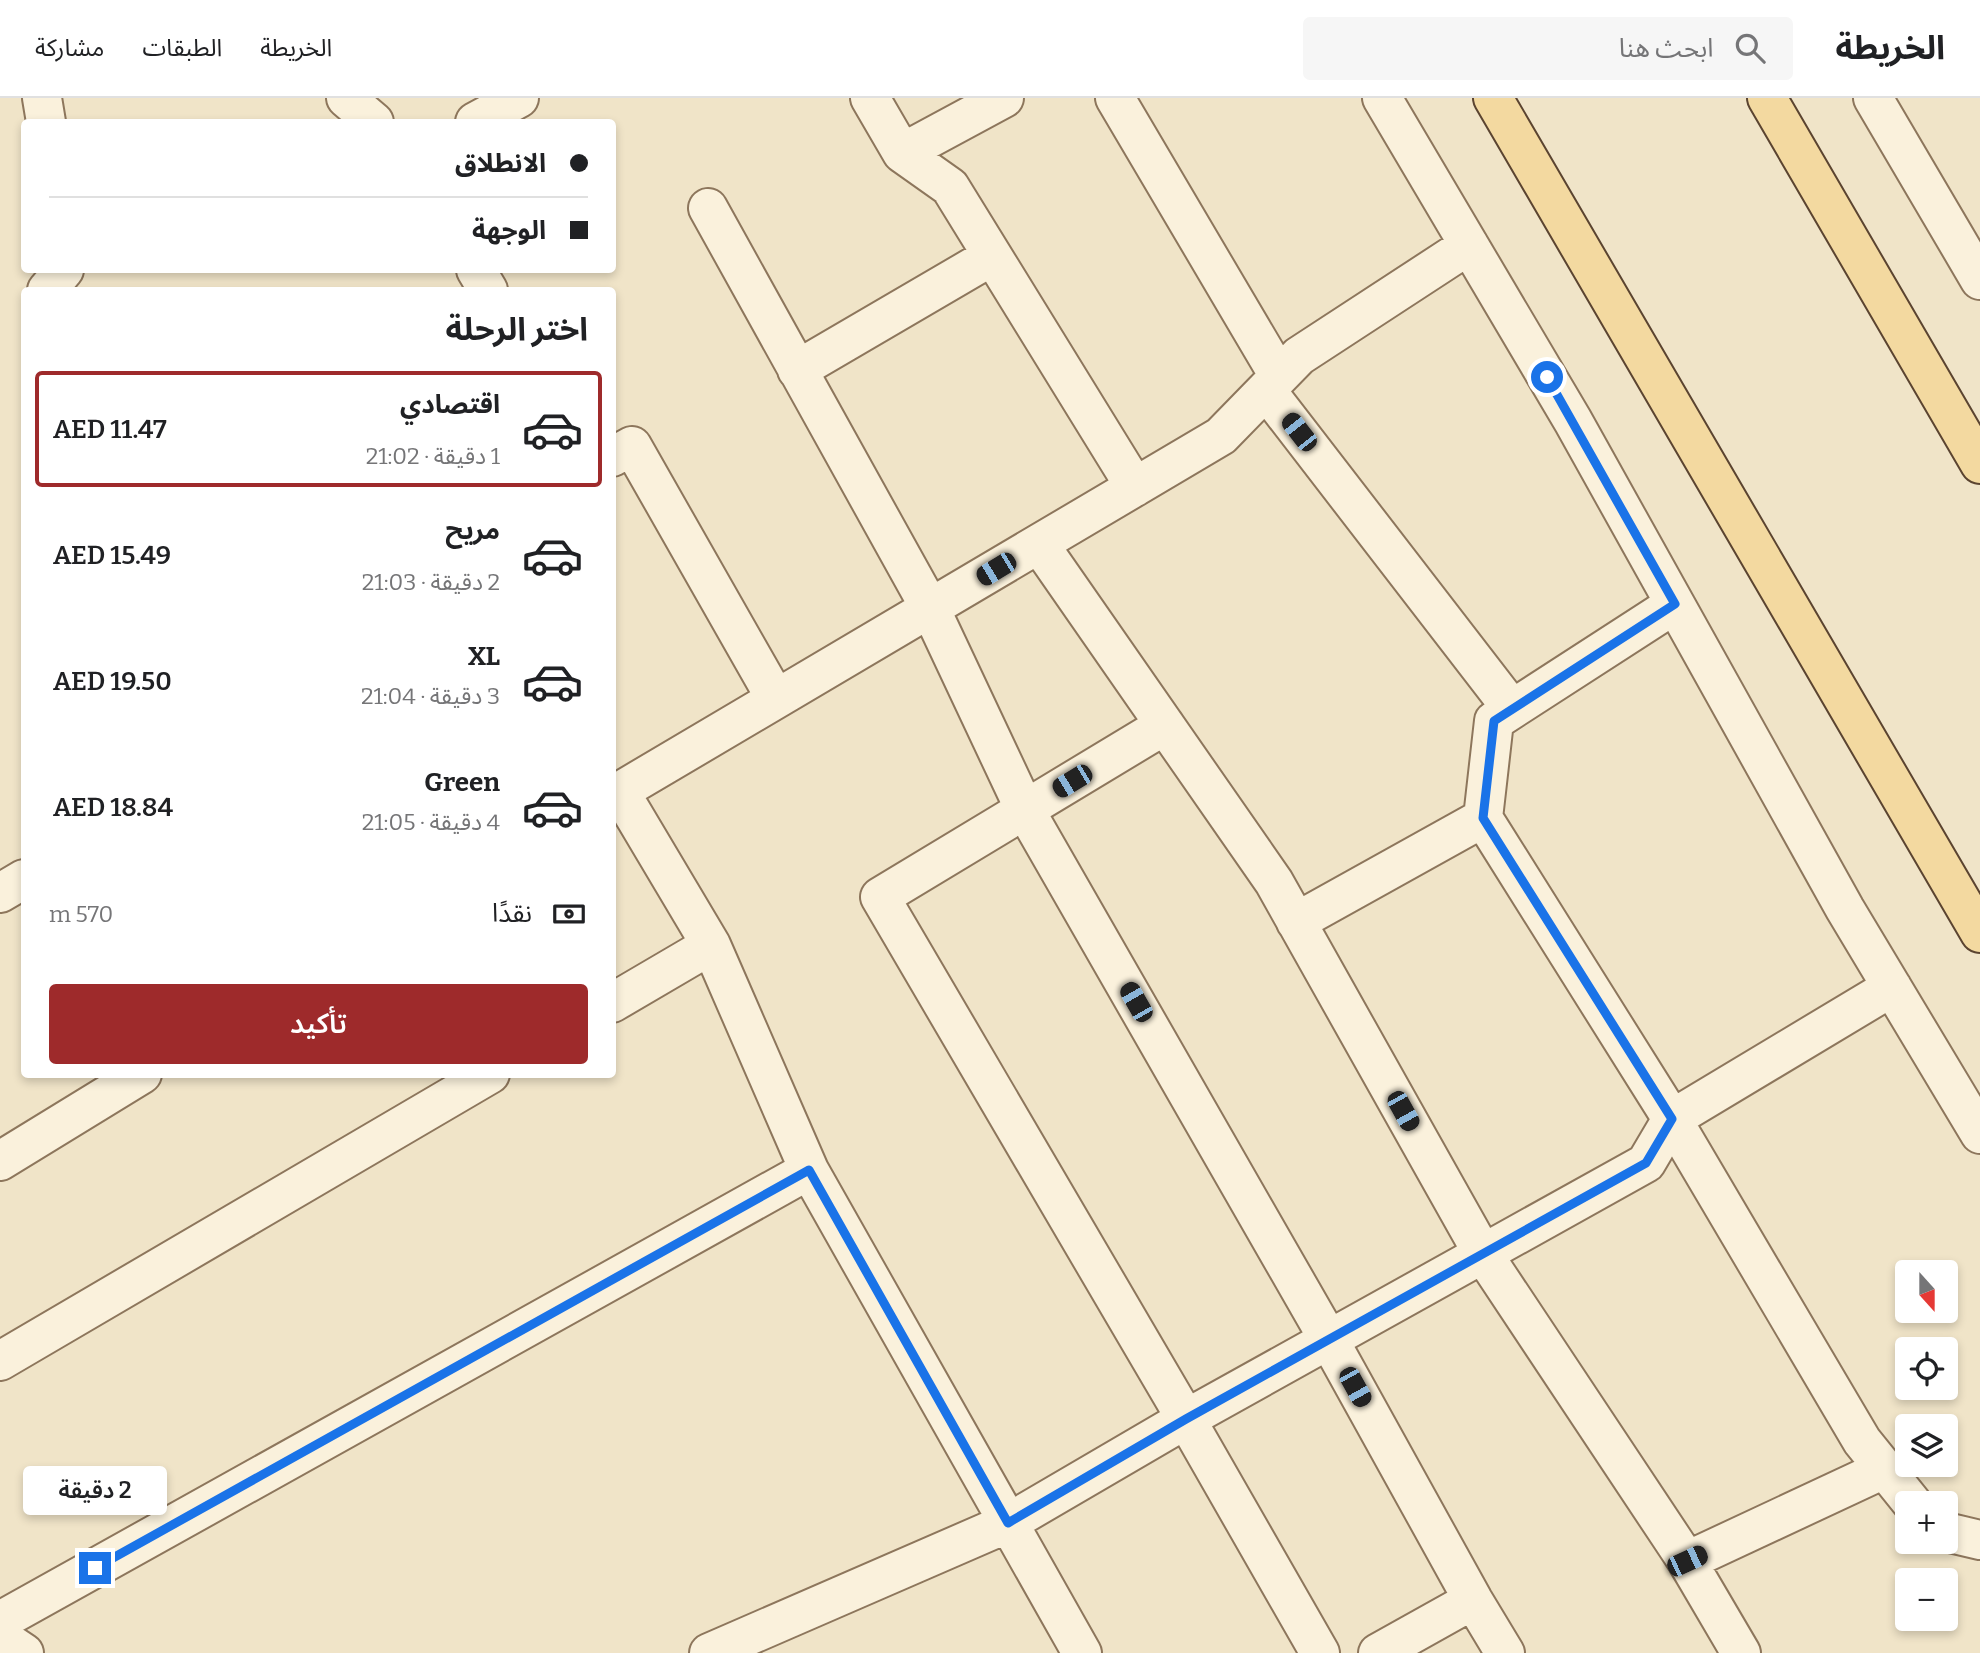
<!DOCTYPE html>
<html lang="ar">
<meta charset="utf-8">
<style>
body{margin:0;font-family:Bitter,"Noto Sans Arabic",serif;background:#f6f6f6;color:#202124;direction:rtl;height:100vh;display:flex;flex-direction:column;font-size:26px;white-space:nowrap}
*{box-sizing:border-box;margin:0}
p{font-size:23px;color:#757577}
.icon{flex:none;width:38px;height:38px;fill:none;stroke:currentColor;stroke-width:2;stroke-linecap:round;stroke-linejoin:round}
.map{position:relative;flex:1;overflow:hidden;direction:ltr}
.drawer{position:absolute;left:21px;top:189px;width:595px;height:791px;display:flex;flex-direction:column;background:#fff;border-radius:7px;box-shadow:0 4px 10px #0003;direction:rtl}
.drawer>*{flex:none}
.banner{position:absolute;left:21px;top:21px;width:595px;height:154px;border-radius:7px;box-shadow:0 4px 10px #0003;direction:rtl;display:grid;align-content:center;height:154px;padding:0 28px;background:#fff}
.needle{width:46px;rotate:159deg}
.tools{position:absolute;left:1895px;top:1162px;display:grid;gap:14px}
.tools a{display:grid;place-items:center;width:63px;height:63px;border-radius:7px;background:#fff;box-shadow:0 4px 10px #0003;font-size:35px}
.end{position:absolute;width:32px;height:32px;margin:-16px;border:9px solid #1a73e8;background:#fff;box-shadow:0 0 0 4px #fff}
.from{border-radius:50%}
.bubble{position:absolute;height:49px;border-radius:7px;background:#fff;box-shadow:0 4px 10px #0003;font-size:23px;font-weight:600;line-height:49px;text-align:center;direction:rtl}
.car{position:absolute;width:21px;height:42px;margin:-21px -10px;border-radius:9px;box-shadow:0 0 5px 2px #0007;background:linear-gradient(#222 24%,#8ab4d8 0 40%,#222 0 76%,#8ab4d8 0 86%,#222 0)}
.banner b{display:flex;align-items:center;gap:24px;height:66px;font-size:26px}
.banner b+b{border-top:2px solid #e0e0e0}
.banner i{width:18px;height:18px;background:#202124}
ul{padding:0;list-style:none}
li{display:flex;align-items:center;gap:21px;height:116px;margin:0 14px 10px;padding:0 14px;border:4px solid transparent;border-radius:7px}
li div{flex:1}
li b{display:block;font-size:26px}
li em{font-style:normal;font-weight:600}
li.active{border-color:#9e2a2b}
li>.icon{width:63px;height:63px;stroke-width:1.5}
h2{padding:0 28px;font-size:32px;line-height:84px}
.pay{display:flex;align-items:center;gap:18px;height:77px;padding:0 28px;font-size:26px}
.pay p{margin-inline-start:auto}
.action{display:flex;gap:14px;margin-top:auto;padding:14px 28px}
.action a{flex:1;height:80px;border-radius:7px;background:#9e2a2b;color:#fff;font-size:28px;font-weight:600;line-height:80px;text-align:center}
header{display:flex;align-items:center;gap:42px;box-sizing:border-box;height:98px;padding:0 35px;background:#fff;border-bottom:2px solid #e0e0e0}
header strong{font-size:33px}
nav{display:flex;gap:38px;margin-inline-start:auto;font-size:24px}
.search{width:490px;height:63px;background:#f6f6f6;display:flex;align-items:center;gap:18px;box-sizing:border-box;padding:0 24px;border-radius:7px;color:#757577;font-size:26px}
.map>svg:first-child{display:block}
</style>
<header>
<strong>الخريطة</strong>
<div class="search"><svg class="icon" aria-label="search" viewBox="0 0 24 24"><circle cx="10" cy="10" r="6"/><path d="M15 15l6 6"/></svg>ابحث هنا</div>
<nav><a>الخريطة</a><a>الطبقات</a><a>مشاركة</a></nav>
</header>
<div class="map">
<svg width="1980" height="1555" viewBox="0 0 1980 1555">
<rect width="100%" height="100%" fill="#f0e4c8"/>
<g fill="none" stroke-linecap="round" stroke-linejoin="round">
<defs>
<path id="minor" d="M42,0L46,24
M346,0L374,24
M870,0L902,55L950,89L1135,389
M1115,0L1279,278
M1382,0L1573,323L1845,811L1980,1036
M1873,0L1980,182
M475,24L519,0
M902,55L1004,0
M708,110L930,510L1025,712L1329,1242L1473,1502L1505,1555
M476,172L488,192
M47,192L64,172
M797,272L992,158
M1266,292L1512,611
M612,359L632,348L776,601
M1039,446L1274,784L1483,1156L1687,1463L1741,1555
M1165,627L880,799L1186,1321L1320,1555
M620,694L711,847L809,1072L1082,1555
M612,698L1221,338L1299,258L1469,147
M1483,720L1672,1021L1862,1343L1912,1405
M0,795L24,781
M1296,824L1483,720L1494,623L1675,506
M612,905L711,847
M0,1063L142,976
M0,1263L490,976
M1946,1434L1980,1442
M1687,1463L1884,1371
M0,1523L809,1072
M0,1539L24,1555
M709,1555L1008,1425L1186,1321L1646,1065L1672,1021L1892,889
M1378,1555L1473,1502"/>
<path id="major" d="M1493,0L1980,835
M1767,0L1980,366"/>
</defs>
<!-- minor casing -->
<use href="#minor" stroke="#8d765c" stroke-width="42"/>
<!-- major casing -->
<use href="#major" stroke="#5b4430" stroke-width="42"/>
<!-- minor -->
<use href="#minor" stroke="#faf1dc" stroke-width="38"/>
<!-- major -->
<use href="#major" stroke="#f3d9a0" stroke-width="38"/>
</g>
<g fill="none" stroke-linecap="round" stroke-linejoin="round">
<!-- route -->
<path stroke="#1a73e8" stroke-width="9" d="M95,1470L809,1072L1008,1425L1186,1321L1646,1065L1672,1021L1483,720L1494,623L1675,506L1547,279"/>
</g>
</svg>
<div class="tools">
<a><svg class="needle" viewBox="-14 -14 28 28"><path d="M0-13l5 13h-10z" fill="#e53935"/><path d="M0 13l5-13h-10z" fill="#757577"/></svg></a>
<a><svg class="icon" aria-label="locate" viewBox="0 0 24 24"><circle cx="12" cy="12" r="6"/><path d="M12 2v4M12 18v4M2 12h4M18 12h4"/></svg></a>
<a><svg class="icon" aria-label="layers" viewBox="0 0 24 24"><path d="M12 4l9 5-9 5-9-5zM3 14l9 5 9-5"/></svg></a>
<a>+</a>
<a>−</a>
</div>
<i class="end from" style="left:1547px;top:279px"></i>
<i class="end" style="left:95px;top:1470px"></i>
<div class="bubble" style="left:23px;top:1368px;width:144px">2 دقيقة</div>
<i class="car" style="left:1299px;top:334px;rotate:322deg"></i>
<i class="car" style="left:996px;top:471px;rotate:239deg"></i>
<i class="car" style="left:1072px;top:683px;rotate:239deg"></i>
<i class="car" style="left:1136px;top:904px;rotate:330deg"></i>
<i class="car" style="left:1403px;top:1013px;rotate:151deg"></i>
<i class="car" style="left:1355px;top:1289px;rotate:151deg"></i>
<i class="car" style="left:1687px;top:1463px;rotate:65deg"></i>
<div class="banner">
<b><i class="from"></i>الانطلاق</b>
<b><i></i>الوجهة</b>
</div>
<section class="drawer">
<h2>اختر الرحلة</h2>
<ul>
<li class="active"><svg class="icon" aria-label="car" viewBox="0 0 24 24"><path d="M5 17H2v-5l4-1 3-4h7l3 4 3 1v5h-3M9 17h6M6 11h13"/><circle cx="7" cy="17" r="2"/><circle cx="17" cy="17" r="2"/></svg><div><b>اقتصادي</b><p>1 دقيقة · 21:02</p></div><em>AED 11.47</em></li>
<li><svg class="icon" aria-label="car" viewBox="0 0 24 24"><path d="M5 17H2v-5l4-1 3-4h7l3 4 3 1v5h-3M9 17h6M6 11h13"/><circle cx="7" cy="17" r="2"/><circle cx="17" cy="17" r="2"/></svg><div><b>مريح</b><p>2 دقيقة · 21:03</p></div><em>AED 15.49</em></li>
<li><svg class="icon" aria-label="car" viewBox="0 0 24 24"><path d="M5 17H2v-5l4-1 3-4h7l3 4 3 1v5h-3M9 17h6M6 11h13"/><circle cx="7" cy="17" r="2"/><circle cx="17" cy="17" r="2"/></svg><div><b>XL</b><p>3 دقيقة · 21:04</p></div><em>AED 19.50</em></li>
<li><svg class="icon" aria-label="car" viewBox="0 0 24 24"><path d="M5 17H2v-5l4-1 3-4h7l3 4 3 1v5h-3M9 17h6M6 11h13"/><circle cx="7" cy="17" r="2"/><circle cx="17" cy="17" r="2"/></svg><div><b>Green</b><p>4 دقيقة · 21:05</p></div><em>AED 18.84</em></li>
</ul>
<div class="pay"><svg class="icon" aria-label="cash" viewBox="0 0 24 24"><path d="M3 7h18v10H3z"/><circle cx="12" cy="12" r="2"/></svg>نقدًا<p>570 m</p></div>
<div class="action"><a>تأكيد</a></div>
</section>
</div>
